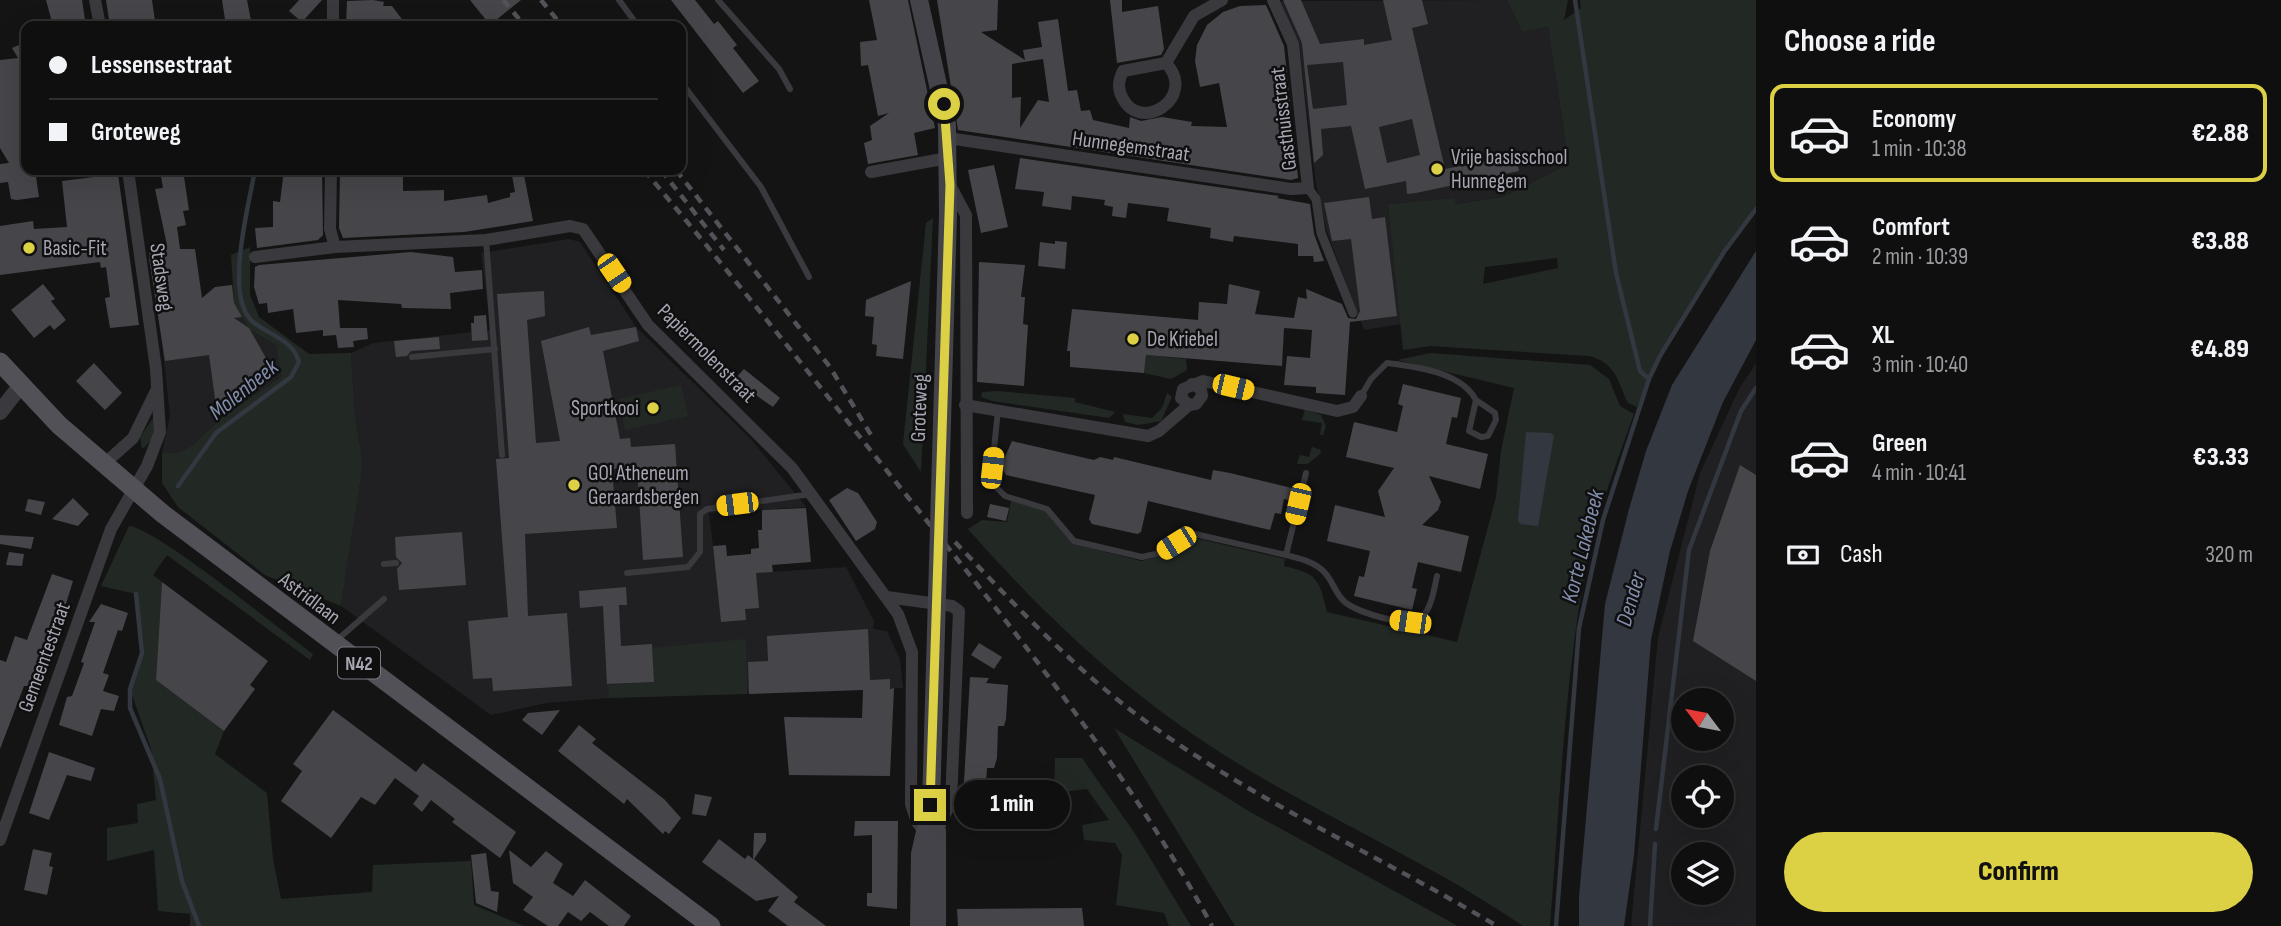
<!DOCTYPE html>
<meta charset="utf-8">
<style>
body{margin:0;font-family:"Sofia Sans Condensed",sans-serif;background:#1d1d1e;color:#f1f3f6;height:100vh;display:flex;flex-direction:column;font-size:26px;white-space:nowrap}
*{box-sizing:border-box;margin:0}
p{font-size:23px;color:#9b9c9f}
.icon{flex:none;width:38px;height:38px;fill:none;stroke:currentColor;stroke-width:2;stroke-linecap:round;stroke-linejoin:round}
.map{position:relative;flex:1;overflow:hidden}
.panel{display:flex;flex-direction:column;background:#0f0f10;width:525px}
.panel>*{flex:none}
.guide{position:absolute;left:21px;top:21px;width:665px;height:154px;border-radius:14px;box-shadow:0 7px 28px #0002,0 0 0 2px #2f2f30;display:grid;align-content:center;height:154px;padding:0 28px;background:#0f0f10}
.needle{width:46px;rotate:302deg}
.fabs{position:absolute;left:1671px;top:688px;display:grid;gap:14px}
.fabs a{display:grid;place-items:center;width:63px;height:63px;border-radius:50%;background:#0f0f10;box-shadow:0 7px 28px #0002,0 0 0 2px #2f2f30;font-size:35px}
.end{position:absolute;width:32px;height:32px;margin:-16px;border:9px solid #dcd044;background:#111;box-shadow:0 0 0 4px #111}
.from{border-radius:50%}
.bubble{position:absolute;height:49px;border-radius:24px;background:#0f0f10;box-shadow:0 7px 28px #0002,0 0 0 2px #2f2f30;font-size:23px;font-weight:800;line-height:49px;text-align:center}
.car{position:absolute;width:21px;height:42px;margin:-21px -10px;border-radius:9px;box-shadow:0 0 5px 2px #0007;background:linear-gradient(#f5c518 24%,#345 0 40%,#f5c518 0 76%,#345 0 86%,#f5c518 0)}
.guide b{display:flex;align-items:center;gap:24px;height:66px;font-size:26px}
.guide b+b{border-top:2px solid #2f2f30}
.guide i{width:18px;height:18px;background:#f1f3f6}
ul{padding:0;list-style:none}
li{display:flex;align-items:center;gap:21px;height:98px;margin:0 14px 10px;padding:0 14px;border:4px solid transparent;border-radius:14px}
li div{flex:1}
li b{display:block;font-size:26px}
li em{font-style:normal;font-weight:800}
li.selected{border-color:#dcd044}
li>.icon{width:63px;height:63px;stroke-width:1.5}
h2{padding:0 28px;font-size:32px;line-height:84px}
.pay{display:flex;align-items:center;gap:18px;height:77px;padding:0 28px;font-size:26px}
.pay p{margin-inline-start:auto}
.action{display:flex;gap:14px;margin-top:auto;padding:14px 28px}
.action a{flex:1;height:80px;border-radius:42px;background:#dcd044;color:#111;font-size:28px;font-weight:800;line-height:80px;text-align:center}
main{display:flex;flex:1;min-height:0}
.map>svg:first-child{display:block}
</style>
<main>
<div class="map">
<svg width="1756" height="926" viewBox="0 0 1756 926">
<rect width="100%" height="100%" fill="#141415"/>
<!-- built -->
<path fill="#202022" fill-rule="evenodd" d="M1507,0L1522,32L1548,27L1569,164L1503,197L1455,204L1454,198L1388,204L1401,324L1364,330L1327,232L1316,183L1299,43L1280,1Z
M569,239L580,242L636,327L750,438L806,507L709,513L719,595L740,574L846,567L874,621L873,629L887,631L900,659L903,688L609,698L547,703L491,715L341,606L363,464L355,415L351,353L373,343L491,330L481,253Z
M234,303L250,330L276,345L281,377L221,418L194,444L179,453H162L170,415L159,317Z
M1756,364V926H1631L1658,637L1700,473L1740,387ZM1684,700H1722V738H1684ZM1684,777H1722V816H1684ZM1684,854H1722V892H1684Z"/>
<!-- green -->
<path fill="#222925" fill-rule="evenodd" d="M1507,0H1568L1564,20L1581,8L1580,0H1756V209L1687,309L1660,356L1637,407L1628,403C1617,380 1616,363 1589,356L1431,346L1403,350L1388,204L1454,198L1456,204L1503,197L1569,164L1548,27L1522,32ZM1557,258L1558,268L1483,284L1485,267Z
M933,218L921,472L903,444L926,223Z
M250,247V295L259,317L309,354L351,353L355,415L363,464L341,606L265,575L178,507L162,483V453H179L194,444L221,418L281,377L276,345L250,330L234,303L231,255Z
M1431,353L1590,365L1609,379L1620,406L1634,414C1615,467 1594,521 1584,576C1564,692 1559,810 1550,926H1523C1424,858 1310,812 1209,745C1119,686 1039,610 968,529L982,520L1007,522L1011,501L1045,511L1072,543L1141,561L1161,556L1195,538L1285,559L1284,566C1318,574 1319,579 1327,612L1457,642L1496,497L1501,451L1514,388L1397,360Z
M1146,355L1186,359L1187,370L1171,379L1144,373Z
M681,385L688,416L625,430L619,399Z
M998,391L1075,398V402L1115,412L1109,418L992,401L981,397L982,392Z
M1167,393L1172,397L1161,421L1138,425L1125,422L1123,414L1152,418L1162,408Z
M1305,409L1321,415L1326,426L1323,435H1320L1322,423L1302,420Z
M153,418C158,428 151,444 142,449L140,437Z
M1312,447L1321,450L1320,454L1308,464H1297L1300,455L1309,457Z
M129,526C156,528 283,632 313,654L310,660L167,555L153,575L162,582L156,680L224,731L215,754L267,793L273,859L281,899L372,892L373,865L471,861L474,905L524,926H190V914L158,911L154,850L107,861V828L138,823L137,804L156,800L151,749L130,689L142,653L136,594L101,586Z
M746,639L747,694L609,698L608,685L654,682L653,648Z
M1114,728L1252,813L1458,926H1235Z
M1055,758H1082L1136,835L1191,926H1169L1164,913L1116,905L1122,855L1115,843L1084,840L1082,825L1109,820L1087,789L1054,793Z"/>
<!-- water -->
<path fill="#323740" d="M1756,251V340L1723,402L1688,491L1670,551L1651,640L1634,855L1624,926H1579V897L1605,604L1629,509L1646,451L1672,385Z
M1526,432L1551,433L1554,436L1538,526L1520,524L1518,520Z"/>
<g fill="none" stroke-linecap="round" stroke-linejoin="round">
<!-- stream -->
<path stroke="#323740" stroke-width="4.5" d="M1575,0L1616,273L1640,371L1649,379
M178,486L216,433L291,377L299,362C293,339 268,335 252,321C224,296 249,204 255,170
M136,594L142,653L130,689V708L160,779L182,881L199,926
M1656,829L1689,550L1741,411L1756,388
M1556,926L1579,628L1603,520L1649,379L1660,356L1724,252L1756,209
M1650,926L1655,844"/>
</g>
<!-- building -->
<path fill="#46464a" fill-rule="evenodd" d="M46,0H82L86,26H53Z
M106,0H152L155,21L110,26Z
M222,0H247L252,26H226Z
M299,0H322L302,22L289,11Z
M373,0L384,2L383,6H392L407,26H346L347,1Z
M470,0H521L490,25Z
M671,0H695L714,24L718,21L737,45L733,48L759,81L743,93Z
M869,0H908L935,128L914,133L918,155L868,164L864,143L872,140L870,126L889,113L878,116L868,65L861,66L860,42L877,40Z
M937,0H998L997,30L981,32L1025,60L1023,50L1042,47L1038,22L1058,19L1068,91L1077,90L1081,111L1090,110L1093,120L1129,128L1130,117L1141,121L1162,117L1192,122L1191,126L1227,127L1219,83L1200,87L1195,61L1197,45L1207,25L1223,12L1240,6L1266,5L1284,46L1298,178L1291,180L958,130ZM1043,59L1049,102L1038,100L1020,128L1021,97L1012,98V64Z
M1110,0H1122V12L1158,6L1164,49L1161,55L1117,63Z
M1283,0H1301L1320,44L1364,39V45L1392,40L1383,0H1422L1428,24L1412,28L1445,169L1516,155L1519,171L1416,193L1407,194L1406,181L1365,189L1351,126L1321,129L1323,155L1314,163L1302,43ZM1343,62L1347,105L1313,109L1307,65ZM1412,119L1420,155L1387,163L1379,127Z
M26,42V170H35L39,197L17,200L11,199L8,182L0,183V164L9,163L0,148V60L18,58L12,48Z
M1020,158L1279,196L1277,198L1310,204L1314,234L1324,261L1314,262L1313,256H1298V244L1234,236L1233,242L1210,238L1211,228L1167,221L1169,208L1128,203L1126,218L1112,216L1113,207L1104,205L1105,200L1072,196L1071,210L1042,206L1044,192L1015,189Z
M994,165L1008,227L981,233L968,170Z
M160,170H183L189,210L183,211L186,225L177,227L180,249H195L202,298L215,287L232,285L234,303L242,317L234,318L249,328L271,367L267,379L217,413L209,355L165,361L149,258L150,248L167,245L155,189L163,188Z
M284,170H322L323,235L318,240L257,248L255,228L273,227V201L280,202Z
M340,170H369L403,177V191L444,190V201L487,195L488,203L510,197V193L515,192L511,170H523L533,221L464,232L343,238L339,228Z
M118,174L139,325L110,328L105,298L110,297L106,267L101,268L100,262L0,275V226L33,221L34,229L67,227L62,181Z
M1369,197L1372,219L1385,217L1397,316L1350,322L1345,395L1316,393V387L1284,385L1287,356L1310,358L1312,330L1284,328L1282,366L1146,355L1144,373L1070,367V351H1067L1072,309L1198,320L1199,302L1227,304L1229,284L1260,291L1255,314L1294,318L1298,297L1307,299L1306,289L1342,304L1348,318L1356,319L1360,311L1351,239L1332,241L1324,203Z
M1055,241L1067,242L1065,269L1038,266L1040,242L1055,244Z
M411,252L453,257L455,272L482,270L483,289L450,293L451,309L402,308L401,304L338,300L340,328H367L368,339L353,341L354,347L338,348L336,335L323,336V330L296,333L293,309L268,313L267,303L259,304L254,287L255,267L259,265Z
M979,262L1025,265L1021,297H1025L1023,324L1028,325L1024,386L977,382Z
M911,281L903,359L876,356L877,345L872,344L874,317L865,316L866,300Z
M43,284L55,299L51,301L66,320L54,330L50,325L34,338L11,310Z
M544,291L545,316L527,320L536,443L560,441L541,341L589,327L591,335L636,327L639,341L603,351L620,439L630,438L631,447L675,444L683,557L643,560L637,467L612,469L617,528L525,534L528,616L567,613L572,686L493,691L492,678L473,679L468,621L508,617L496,459L509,458L497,294Z
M486,315L488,340L472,341L471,323H474V316Z
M439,337L440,349L411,351L407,356L396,357L394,341Z
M94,363L122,393L105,410L76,381Z
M744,369L780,398L773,407L734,380Z
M1403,384L1461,398L1457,418L1452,417L1446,444L1488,454L1480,489L1429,476L1441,502L1438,510L1422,525L1469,536L1461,572L1418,562L1412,588L1417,589L1412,610L1354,596L1359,576L1364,577L1370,551L1327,541L1335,505L1385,517L1378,491L1394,468L1346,457L1354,422L1397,432L1403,406L1398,404Z
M1012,441L1094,460L1100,457L1113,460L1114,457L1211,480L1213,470L1230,473L1296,489L1293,501L1284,499L1281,514L1275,513L1270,530L1148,501L1141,532L1137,534L1092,524L1089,519L1095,495L1006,475L1001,466Z
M1740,465L1756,475V681L1693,641L1710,551Z
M847,488L858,493L877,522L875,529L856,541L829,500Z
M73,498L89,514L78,526L52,519Z
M28,499L45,502L41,515L25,511Z
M990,504L1009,508L1006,521L987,517Z
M806,508L811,562L772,565L773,572L756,573L759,608L745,609L746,620L721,622L713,546L726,545L727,556L751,554V549L759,548L758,530H762V510Z
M462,532L466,585L399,590L397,569L402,563L396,557L395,537Z
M0,535L34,537L31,549L0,544Z
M9,552L24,554L22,566L6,565Z
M52,574L73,581L65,607L54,638L48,636L29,686H24L0,749V660L6,662L15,636L27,640Z
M162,582L268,661L250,685L255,689L224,731L156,680Z
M626,587L627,605H619L621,646L652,644L654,682L607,684L603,606L580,608L579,591Z
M101,604L128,613L122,631L118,630L103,673L109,675L103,691L119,696L114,711L101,709L92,736L59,725L67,697L72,696L84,663L81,662L95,622H89Z
M868,629L870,680L890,679V689L894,688L890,776L789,775L784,717L862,718L863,690L749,694L748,662L768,661L767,636Z
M979,643L1002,657L994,669L971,655Z
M970,677L989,678L986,683L1008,685L1006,719L1004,726H998L997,758L994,768H987L986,783L964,782Z
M333,710L416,772L423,763L516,832L500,858L452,822L455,819L431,800L422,812L413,804L419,796L395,778L375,805L361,797L331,838L281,801L302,771L293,764Z
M560,710L542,735L522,720L528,713Z
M579,725L596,739L592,743L664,799L681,818L669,834L665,831L663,834L627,799L624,804L558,751Z
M49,752L95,768L91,781L67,775L49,820L29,813Z
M695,794L712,797L706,816L692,814Z
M855,821H898L897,909L867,906V893H872V835L854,836Z
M754,833H766V841L754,859L798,897L794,902L826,926H788L768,911L779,896L756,901L702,862L719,839L745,859L748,855L753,859Z
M33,849L52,853L49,866L53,867L47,895L24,890Z
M509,850L531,867L546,851L563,864L553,883L573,896L585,880L631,916L624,926H609L590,912L581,921L568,912L558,926H548L523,910L533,897L513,883Z
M486,853L491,891L499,892L497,912L476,903L471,855Z
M1082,908L1084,926H958L957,909Z"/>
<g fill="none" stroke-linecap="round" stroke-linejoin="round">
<!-- service -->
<path stroke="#3a3a3e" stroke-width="6" d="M619,0L638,26
M718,0L779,69L790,89
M681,82L761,187L809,277
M486,240L502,455
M412,357L495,349
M1361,396L1371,379L1387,363C1418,367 1461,372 1476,400L1469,431L1481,437L1488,436L1496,420L1495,413L1476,400
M998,410L992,468L994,485L1005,496L1047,509L1074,541L1142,557L1160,553L1195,534L1286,555L1306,473
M1286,555C1298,558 1311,561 1321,569C1333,578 1334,594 1346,603C1360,613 1409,629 1422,617C1432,607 1434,589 1437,576
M384,564L396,563
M627,573L688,567L700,552V514L707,509L811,494
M337,640L384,599"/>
<!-- pedestrian -->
<path stroke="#3a3a3e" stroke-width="9" d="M1308,188L1316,199L1321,233L1353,313"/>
<!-- minor -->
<path stroke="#3a3a3e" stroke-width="12" d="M95,0L100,26
M333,26V0
M1166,63C1198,97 1140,135 1122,97C1117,88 1119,79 1123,71Z
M1166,63L1194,16L1222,0
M948,138L1291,189L1308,188L1293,44L1273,0
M331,170L330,229L335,247L486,240L570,226L583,229L648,325L792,468L898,614L912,652L911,804L917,822L924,831
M871,172L948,158
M950,185L966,215L967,513
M255,257L335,247
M1192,384L1201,389L1202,396L1196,404L1189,405L1181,398L1183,389L1203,381L1337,411L1353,407L1361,396
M965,405L1148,436L1159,431L1189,405
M103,465L133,438L156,391
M887,597L952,606L959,611L951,802L937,831
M0,840L111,529L147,466L160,432L156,369L128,170"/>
<!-- tertiary -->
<path stroke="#3a3a3e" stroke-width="16" d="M0,412L21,385"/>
<!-- secondary -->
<path stroke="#434349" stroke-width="18" d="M919,0L947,125L948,214
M931,808L937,831V926
M919,926L920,854L931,805"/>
<!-- primary -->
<path stroke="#525158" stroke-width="19" d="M0,362L59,425L163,514L711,926"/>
<!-- rail -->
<path stroke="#525258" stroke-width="4.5" stroke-dasharray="9 7" stroke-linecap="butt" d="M503,0L525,26
M541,0L562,26
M644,170C739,283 830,400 923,516C1027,647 1132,778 1212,926
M661,170L724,250
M676,170L830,367L874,440
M955,542C1014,604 1074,669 1144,720C1254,801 1380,856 1497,926"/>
<!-- secondary-bridge -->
<path stroke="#434349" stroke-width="18" d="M931,805L948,214"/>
</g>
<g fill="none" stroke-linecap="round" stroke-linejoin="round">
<!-- route -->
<path stroke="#dcd044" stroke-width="9" d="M930,805L950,185L944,104"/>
</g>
<!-- markers -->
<g fill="#dcd044" stroke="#0f0f10" stroke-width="2.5">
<circle cx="1437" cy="169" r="7"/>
<circle cx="29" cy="248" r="7"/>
<circle cx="1133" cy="339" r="7"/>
<circle cx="653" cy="408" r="7"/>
<circle cx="574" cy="485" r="7"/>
</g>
<g text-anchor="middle" stroke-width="5" stroke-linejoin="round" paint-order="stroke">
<!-- shield labels -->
<rect fill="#0f0f10" stroke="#797983" stroke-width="2" x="338" y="647.5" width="42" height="31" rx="5"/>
<g font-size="19" font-weight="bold" fill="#a7a7b4">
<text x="359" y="670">N42</text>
</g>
<!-- street labels -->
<g font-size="21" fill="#a7a7b4" stroke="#0f0f10">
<text transform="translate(1283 119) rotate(-97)" y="7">Gasthuisstraat</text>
<text transform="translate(1131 146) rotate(8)" y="7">Hunnegemstraat</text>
<text transform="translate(162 277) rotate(82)" y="7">Stadsweg</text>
<text transform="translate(707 353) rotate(45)" y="7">Papiermolenstraat</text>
<text transform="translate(919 408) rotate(-88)" y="7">Groteweg</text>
<text transform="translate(310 598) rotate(37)" y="7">Astridlaan</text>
<text transform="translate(44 657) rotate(-70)" y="7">Gemeentestraat</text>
</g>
<!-- poi labels -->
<g font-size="21" fill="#a7a7b4" stroke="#0f0f10" text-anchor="start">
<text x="1451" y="164">Vrije basisschool<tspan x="1451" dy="24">Hunnegem</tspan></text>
<text x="43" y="255">Basic-Fit</text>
<text x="1147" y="346">De Kriebel</text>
<text x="639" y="415" text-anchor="end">Sportkooi</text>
<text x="588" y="480">GO! Atheneum<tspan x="588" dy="24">Geraardsbergen</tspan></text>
</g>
<!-- water labels -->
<g font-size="23" font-style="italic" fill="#818dab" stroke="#0f0f10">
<text transform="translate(243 389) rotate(-39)" y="8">Molenbeek</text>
<text transform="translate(1582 546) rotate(-76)" y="8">Korte Lakebeek</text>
<text transform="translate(1630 599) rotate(-74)" y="8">Dender</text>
</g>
</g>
</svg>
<div class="fabs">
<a><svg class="needle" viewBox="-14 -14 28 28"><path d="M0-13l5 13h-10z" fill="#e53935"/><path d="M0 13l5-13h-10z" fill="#9b9c9f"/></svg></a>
<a><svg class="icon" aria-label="locate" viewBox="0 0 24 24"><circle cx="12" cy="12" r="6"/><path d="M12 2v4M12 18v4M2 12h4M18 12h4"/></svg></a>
<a><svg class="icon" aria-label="layers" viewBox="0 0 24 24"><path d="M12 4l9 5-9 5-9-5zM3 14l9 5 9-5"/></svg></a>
</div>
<i class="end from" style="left:944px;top:104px"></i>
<i class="end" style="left:930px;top:805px"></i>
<div class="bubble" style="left:954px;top:780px;width:116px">1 min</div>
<i class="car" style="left:614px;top:273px;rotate:146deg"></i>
<i class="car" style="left:1233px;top:387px;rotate:103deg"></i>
<i class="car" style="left:992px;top:468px;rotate:6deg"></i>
<i class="car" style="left:737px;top:504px;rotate:263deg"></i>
<i class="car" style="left:1298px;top:504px;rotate:193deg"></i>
<i class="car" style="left:1176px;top:543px;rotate:238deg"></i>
<i class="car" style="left:1410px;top:622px;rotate:278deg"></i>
<div class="guide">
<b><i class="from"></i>Lessensestraat</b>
<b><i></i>Groteweg</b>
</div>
</div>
<section class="panel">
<h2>Choose a ride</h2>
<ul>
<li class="selected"><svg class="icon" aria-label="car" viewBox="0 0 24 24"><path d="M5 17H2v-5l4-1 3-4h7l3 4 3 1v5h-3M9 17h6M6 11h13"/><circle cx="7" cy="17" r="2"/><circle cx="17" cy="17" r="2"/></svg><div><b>Economy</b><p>1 min · 10:38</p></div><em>€2.88</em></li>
<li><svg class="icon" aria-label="car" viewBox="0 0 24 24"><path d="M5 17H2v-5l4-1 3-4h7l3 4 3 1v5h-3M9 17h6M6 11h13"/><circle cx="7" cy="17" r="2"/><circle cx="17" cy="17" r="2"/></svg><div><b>Comfort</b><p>2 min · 10:39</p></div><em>€3.88</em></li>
<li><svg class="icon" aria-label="car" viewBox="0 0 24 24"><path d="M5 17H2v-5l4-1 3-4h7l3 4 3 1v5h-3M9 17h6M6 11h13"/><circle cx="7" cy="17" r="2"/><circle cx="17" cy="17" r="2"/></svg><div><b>XL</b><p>3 min · 10:40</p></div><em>€4.89</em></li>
<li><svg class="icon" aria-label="car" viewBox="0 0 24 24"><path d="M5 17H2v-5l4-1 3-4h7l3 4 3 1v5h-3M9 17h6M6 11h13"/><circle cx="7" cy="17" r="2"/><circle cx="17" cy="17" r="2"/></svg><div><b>Green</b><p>4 min · 10:41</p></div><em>€3.33</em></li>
</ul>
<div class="pay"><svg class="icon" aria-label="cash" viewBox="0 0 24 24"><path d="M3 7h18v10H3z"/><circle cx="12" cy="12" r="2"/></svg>Cash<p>320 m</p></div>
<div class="action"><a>Confirm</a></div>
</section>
</main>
